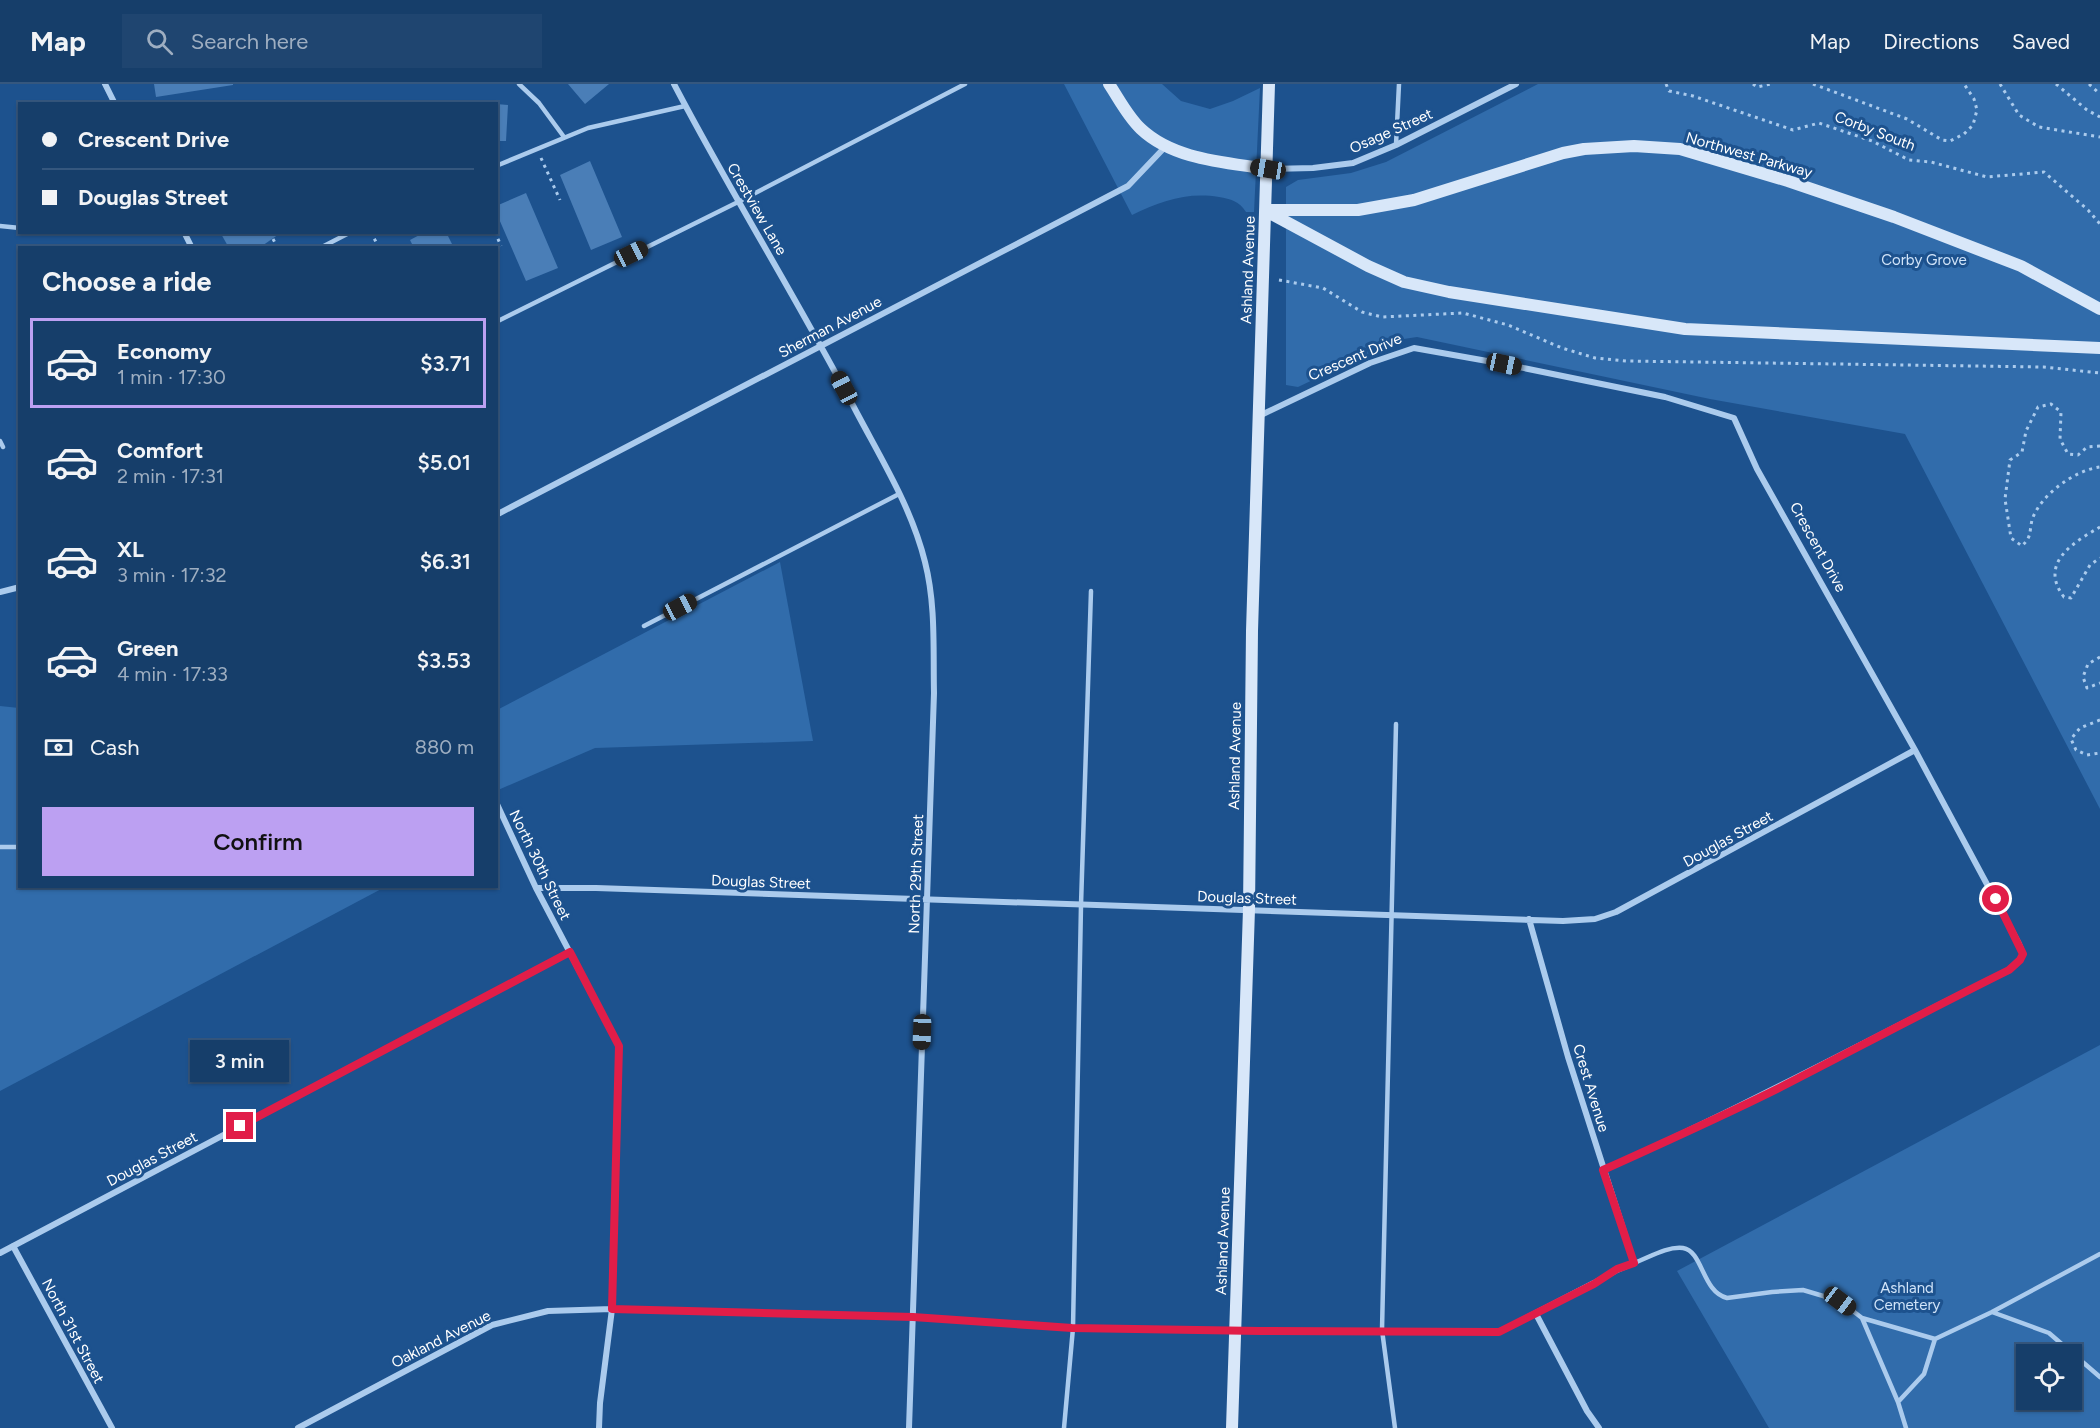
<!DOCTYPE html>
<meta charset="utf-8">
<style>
body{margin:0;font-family:Figtree,sans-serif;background:#1f4570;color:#f1f3f6;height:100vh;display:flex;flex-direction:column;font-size:22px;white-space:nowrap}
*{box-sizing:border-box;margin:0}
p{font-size:20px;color:#9eaec1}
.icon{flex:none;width:33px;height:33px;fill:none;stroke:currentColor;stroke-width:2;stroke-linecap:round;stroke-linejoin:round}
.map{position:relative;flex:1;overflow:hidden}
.details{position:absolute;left:18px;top:162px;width:480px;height:642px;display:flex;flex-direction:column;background:#163e6a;border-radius:0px;box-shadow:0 2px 4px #0004,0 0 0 2px #35577e}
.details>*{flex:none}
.guide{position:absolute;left:18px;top:18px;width:480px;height:132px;border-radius:0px;box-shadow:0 2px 4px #0004,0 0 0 2px #35577e;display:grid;align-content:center;height:132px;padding:0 24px;background:#163e6a}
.buttons{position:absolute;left:2016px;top:1260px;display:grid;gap:12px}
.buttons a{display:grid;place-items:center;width:66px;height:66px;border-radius:0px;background:#163e6a;box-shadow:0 2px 4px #0004,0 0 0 2px #35577e;font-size:30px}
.end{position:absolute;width:27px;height:27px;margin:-14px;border:8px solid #e11d48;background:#fff;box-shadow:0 0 0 3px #fff}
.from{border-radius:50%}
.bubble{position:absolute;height:42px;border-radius:0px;background:#163e6a;box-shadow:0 2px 4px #0004,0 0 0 2px #35577e;font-size:20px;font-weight:600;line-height:42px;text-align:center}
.car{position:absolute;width:18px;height:36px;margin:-18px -9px;border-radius:8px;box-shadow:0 0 4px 2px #0007;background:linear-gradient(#222 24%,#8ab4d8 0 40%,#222 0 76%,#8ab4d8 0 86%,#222 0)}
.guide b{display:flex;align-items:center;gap:21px;height:57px;font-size:22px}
.guide b+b{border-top:2px solid #35577e}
.guide i{width:15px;height:15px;background:#f1f3f6}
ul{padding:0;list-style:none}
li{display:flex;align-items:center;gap:18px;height:90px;margin:0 12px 9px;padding:0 12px;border:3px solid transparent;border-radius:0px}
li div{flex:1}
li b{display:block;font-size:22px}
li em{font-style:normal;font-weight:600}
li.active{border-color:#bca0f2}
li>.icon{width:54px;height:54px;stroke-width:1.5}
h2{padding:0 24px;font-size:27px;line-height:72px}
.pay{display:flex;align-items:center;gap:15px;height:66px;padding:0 24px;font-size:22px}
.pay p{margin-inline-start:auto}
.button{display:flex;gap:12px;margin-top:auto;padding:12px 24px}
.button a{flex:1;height:69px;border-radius:0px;background:#bca0f2;color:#111;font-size:24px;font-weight:600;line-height:69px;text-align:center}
header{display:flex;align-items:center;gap:36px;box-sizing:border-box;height:84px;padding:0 30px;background:#163e6a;border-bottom:2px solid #35577e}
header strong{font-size:28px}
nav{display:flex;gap:33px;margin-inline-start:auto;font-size:21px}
.search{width:420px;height:54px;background:#1f4570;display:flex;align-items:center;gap:15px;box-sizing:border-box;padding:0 21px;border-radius:0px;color:#9eaec1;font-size:22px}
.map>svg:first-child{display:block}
</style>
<header>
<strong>Map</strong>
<div class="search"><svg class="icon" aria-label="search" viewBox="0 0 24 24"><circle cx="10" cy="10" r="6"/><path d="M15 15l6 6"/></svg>Search here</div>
<nav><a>Map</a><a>Directions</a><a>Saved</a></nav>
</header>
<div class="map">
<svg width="2100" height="1344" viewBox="0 0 2100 1344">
<rect width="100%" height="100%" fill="#1d528e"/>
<!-- green -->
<path fill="#316cab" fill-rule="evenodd" d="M1064,0H1162L1181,17L1210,25L1233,17L1260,4L1254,128H1246C1239,117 1231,115 1219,113C1186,108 1162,117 1132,131Z
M1538,0H2100V725L1905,350L1710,315L1417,253L1397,256L1298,303L1286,301V103L1298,96L1351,89L1386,78Z
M780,478L813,657L595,664L498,706L496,703L497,626Z
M0,622L19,624L20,802L385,803L0,1007Z
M2100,961V1344H1769L1677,1187ZM2026,1270H2072V1316H2026Z"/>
<!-- building -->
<path fill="#4a7eb7" d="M154,0H233V1L156,13Z
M568,0H609L585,20Z
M496,20L508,21L506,57H496Z
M590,77L622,153L591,166L560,91Z
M526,109L558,184L526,197L496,128V122Z
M220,148H282L259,164H229Z
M425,148H446L454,164H414L410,156Z"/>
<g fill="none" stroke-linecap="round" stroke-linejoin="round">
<!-- path -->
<path stroke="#abcbed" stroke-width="3" stroke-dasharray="3 4.5" stroke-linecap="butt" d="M1666,0L1669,7L1693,12L1793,46L1819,39L1872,57L1909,76L1931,78L1987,93L2044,88L2088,126L2100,140
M1753,0L1757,3L1771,0
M1813,0L1907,35L1942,56L1950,57L1964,50L1973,41L1977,26L1974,15L1964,0
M2000,0L2019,31L2039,43L2100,53
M2056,0L2087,26L2100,33
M2089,0L2100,10
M541,74L560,116
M371,148L379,164
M495,148L501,162
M273,155L278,164
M1279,196L1323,204L1362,228L1382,233L1463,229L1508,241L1562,264L1595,274L1626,277L2044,283L2100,289
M2100,362L2087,363L2078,371L2068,370L2060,355L2061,328L2051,320L2038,323L2026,347L2022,368L2010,376L2005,415L2011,454L2022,462C2032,452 2029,449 2032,436C2040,411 2075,386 2100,383
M2100,443C2074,458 2038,479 2064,513L2071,514L2090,481L2100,474
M2100,573L2088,580L2083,593L2087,604L2100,599
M2100,636L2080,644L2071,655L2076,666L2087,671L2100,669"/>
<!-- lane -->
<path stroke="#abcbed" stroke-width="4.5" d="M519,0L539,19L564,53
M1396,61L1399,0
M496,82L588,44L685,22
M0,142L20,144
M320,164L351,148
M496,238L738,118L965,0
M0,357L3,363
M644,542L899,410
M0,763H20
M1634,1179C1648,1174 1667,1162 1683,1164C1703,1167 1702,1208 1727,1214L1772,1208L1803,1206L1840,1217L1862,1234L1935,1255
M1992,1228L2049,1249L2100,1293
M1862,1234L1898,1318
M1064,1344L1073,1244L1081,821L1091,507
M1395,1344L1382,1246L1396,640
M1906,1344L1898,1318L1924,1290L1935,1255L1992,1228L2100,1170"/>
<!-- street -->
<path stroke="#abcbed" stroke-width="6" d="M105,0L115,20
M674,0C732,111 799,218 857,329C883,378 912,425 925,478C936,521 933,566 934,609L909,1344
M1268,85L1313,84L1353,79L1396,61L1516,0
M184,148L192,164
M1259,332L1370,279L1414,264L1504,280L1665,313L1734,334L1757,385L1915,666L2019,860L2023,870L2020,876L2009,886C1873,953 1741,1025 1603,1086
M496,431L1128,102L1165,63
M0,508L20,503
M496,718L536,804L619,962L612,1225L600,1319L599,1344
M536,804H596L1563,837L1595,835L1616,828L1915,666
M13,1162L112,1344
M0,1169L570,868
M1536,1230L1587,1327L1599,1344
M298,1344L492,1241L548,1227L612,1225L913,1233L1073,1244L1260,1247L1499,1248L1594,1199L1617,1186L1634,1179L1568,973L1529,835"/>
<!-- secondary -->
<path stroke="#d8e7f9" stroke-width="12" d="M1109,0C1119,15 1128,33 1141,45C1174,76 1225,78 1268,85
M1265,126H1358L1414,116L1563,69L1584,65L1634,62L1680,65L1788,97L1894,133L2021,182L2100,225
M1268,128L1368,182L1404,198L1449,208L1685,245L2100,264
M1232,1344L1249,825L1252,547L1269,0"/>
</g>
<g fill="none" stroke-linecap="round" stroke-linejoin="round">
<!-- route -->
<path stroke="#e11d48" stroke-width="8" d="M240,1042L570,868L619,962L612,1225L913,1233L1072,1244L1260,1247L1499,1248L1594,1200L1617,1185L1634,1179L1603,1086C1663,1059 1723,1032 1781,1003C1857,964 1932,924 2009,886L2020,876L2023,870L1996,815"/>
</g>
<g text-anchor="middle" stroke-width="6" stroke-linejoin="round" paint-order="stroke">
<!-- street labels -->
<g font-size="15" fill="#fff" stroke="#1d528e">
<text transform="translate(1391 47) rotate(-24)" y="5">Osage Street</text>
<text transform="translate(1875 47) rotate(21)" y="5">Corby South</text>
<text transform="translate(1749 71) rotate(16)" y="5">Northwest Parkway</text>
<text transform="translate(757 125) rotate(60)" y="5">Crestview Lane</text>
<text transform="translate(1248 186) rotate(-88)" y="5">Ashland Avenue</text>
<text transform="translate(830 243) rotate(-28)" y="5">Sherman Avenue</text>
<text transform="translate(1355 273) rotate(-23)" y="5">Crescent Drive</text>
<text transform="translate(1818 463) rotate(61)" y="5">Crescent Drive</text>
<text transform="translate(1235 672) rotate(-89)" y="5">Ashland Avenue</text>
<text transform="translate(1728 755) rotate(-29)" y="5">Douglas Street</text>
<text transform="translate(540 781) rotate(64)" y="5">North 30th Street</text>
<text transform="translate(916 790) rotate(-88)" y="5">North 29th Street</text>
<text transform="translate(761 798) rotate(2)" y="5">Douglas Street</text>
<text transform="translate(1247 814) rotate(2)" y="5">Douglas Street</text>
<text transform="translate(1591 1004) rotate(73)" y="5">Crest Avenue</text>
<text transform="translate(152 1075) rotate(-28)" y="5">Douglas Street</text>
<text transform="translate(1223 1157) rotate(-88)" y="5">Ashland Avenue</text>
<text transform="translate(73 1247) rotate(62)" y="5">North 31st Street</text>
<text transform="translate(441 1255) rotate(-27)" y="5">Oakland Avenue</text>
</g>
<!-- park labels -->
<g font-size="15" fill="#d1e4f9" stroke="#1d528e">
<text x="1924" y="181">Corby Grove</text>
<text x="1907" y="1209">Ashland<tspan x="1907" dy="17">Cemetery</tspan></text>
</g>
</g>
</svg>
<div class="buttons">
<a><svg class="icon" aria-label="locate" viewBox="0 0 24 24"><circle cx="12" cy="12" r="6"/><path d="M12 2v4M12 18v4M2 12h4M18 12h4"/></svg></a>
</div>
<i class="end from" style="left:1996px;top:815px"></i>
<i class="end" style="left:240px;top:1042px"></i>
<div class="bubble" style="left:190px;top:956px;width:99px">3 min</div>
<i class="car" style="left:1268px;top:85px;rotate:279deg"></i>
<i class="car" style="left:631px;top:170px;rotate:64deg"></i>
<i class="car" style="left:1504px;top:280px;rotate:102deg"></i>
<i class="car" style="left:844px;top:304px;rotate:332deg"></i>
<i class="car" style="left:680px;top:523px;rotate:62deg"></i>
<i class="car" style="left:922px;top:948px;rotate:182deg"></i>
<i class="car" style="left:1840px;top:1217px;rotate:127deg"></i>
<div class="guide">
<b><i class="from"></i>Crescent Drive</b>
<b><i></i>Douglas Street</b>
</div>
<section class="details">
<h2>Choose a ride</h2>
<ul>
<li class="active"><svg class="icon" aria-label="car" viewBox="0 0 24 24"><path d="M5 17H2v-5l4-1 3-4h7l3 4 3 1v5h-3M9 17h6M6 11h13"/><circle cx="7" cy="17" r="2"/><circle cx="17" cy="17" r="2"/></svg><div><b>Economy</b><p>1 min · 17:30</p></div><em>$3.71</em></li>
<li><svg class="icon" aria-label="car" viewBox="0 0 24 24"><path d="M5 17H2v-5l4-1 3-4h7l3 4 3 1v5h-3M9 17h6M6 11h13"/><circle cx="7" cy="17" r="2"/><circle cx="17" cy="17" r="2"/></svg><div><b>Comfort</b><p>2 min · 17:31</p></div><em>$5.01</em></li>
<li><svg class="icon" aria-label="car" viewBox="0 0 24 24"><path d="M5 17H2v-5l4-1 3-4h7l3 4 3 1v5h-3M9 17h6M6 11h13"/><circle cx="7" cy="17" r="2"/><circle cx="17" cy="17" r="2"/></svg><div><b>XL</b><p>3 min · 17:32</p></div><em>$6.31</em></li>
<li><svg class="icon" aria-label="car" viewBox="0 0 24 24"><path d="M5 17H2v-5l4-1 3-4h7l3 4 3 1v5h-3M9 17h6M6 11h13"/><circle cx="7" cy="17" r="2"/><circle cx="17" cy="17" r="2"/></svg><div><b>Green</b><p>4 min · 17:33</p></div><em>$3.53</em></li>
</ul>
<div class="pay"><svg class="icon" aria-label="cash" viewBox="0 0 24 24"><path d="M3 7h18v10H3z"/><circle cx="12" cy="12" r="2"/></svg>Cash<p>880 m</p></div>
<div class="button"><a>Confirm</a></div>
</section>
</div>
